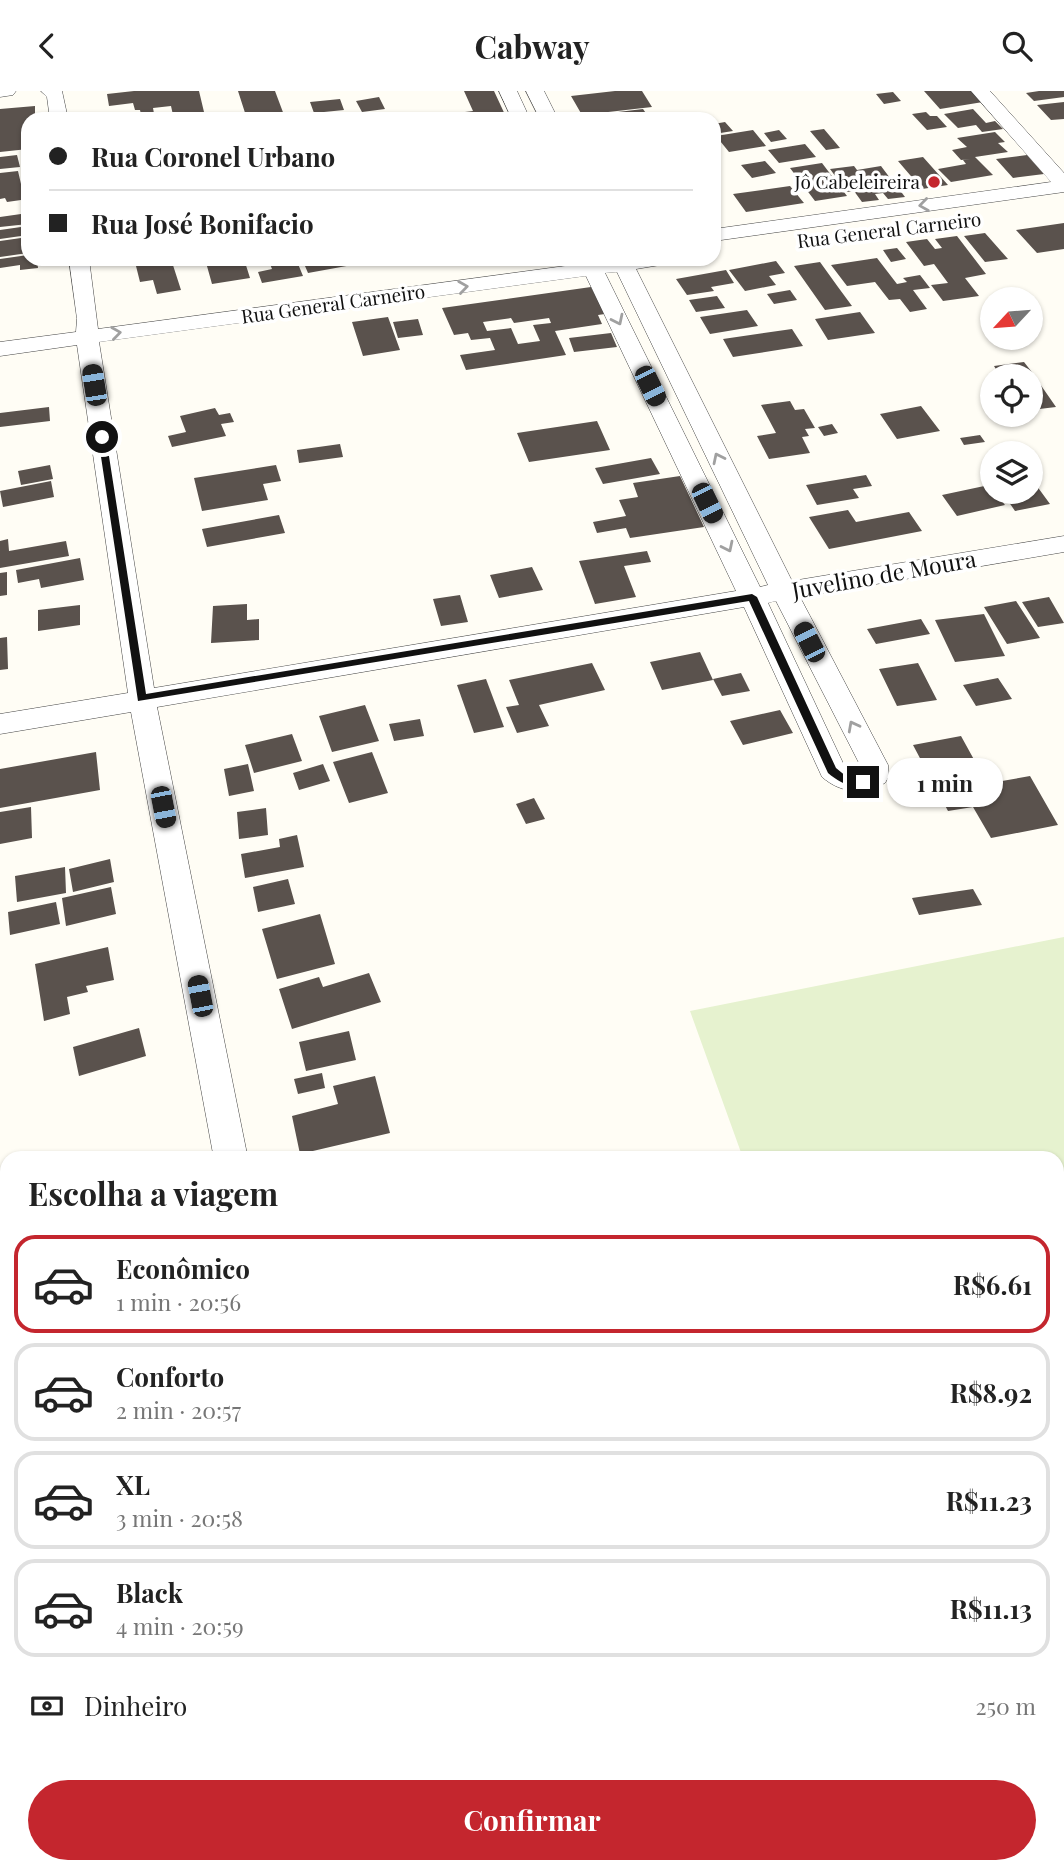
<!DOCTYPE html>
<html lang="pt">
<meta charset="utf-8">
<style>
body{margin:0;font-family:"Playfair Display",serif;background:#f6f6f6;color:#222;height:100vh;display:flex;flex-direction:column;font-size:26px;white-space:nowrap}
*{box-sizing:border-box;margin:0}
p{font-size:23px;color:#767676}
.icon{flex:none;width:38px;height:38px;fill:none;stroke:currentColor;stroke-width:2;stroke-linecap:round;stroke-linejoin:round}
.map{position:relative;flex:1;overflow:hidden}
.side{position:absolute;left:0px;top:1060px;width:1064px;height:723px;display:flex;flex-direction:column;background:#fff;border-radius:21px 21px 0 0;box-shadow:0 2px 5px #0004}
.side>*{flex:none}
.guide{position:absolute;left:21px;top:21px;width:700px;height:154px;border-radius:21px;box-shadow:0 2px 5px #0004;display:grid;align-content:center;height:154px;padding:0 28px;background:#fff}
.needle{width:46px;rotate:244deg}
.fabs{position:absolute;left:980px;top:196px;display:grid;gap:14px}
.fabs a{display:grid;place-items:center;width:63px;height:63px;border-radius:50%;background:#fff;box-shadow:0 2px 5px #0004;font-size:35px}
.end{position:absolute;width:32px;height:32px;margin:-16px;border:9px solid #111;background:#fff;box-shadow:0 0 0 4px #fff}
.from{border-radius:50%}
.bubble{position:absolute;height:49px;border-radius:24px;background:#fff;box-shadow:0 2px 5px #0004;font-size:23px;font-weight:700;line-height:49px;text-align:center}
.car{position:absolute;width:21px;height:42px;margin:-21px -10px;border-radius:9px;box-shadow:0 0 5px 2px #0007;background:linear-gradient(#222 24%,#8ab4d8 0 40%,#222 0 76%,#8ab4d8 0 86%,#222 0)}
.guide b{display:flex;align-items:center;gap:24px;height:66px;font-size:26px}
.guide b+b{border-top:2px solid #e0e0e0}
.guide i{width:18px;height:18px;background:#222}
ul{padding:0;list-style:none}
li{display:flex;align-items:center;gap:21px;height:98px;margin:0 14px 10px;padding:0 14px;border:4px solid #e0e0e0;border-radius:21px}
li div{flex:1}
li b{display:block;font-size:26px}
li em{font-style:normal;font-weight:700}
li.current{border-color:#c4262e}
li>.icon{width:63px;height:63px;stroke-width:1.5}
h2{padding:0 28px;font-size:32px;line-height:84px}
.pay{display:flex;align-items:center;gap:18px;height:77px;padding:0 28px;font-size:26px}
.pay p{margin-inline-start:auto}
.primary-button{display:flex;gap:14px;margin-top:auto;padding:14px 28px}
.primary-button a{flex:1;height:80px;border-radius:42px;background:#c4262e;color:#fff;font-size:28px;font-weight:700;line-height:80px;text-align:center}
header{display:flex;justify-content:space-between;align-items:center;height:91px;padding:0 28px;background:#fff;font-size:32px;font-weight:700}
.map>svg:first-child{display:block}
</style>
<header><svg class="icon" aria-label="back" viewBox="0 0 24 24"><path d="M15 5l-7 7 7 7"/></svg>Cabway<svg class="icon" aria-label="search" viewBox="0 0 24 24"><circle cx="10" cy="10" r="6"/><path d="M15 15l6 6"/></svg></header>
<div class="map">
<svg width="1064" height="1783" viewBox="0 0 1064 1783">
<rect width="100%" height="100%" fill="#fffdf5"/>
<!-- pitch -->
<path fill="#e6f2cf" d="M1064,846V1399L1057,1401V1068L743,1067L690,920Z"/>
<!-- building -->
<path fill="#5a524d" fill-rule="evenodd" d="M134,0H199L204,21L173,24L171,15L153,17L155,28H142L140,19H135L133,12L109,15L107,3Z
M238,0H275L284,24L247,28Z
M464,0H494L507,28H460L457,22L473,20Z
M615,0H642L652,16L582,24L571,5Z
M924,0H972L983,11L940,18Z
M1039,0H1064V6L1034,10L1026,2Z
M893,1L901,10L884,13L876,3Z
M379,6L385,18L362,21L356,10Z
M340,8L344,19L314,22L310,11Z
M1064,11V28L1051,29L1037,14Z
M35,15V28H28V58L0,61V18Z
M643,18L650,28H595L593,24Z
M973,18L986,32L995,30L1003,38L982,41L976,34L958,37L944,23Z
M926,21L930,25H937L947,36L927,39L912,23Z
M725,31L733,40L714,43V33Z
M824,38L840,57L826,59L810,40Z
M753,39L766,55L729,61L716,45Z
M779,39L787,48L771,51L764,42Z
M995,41L1005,51L998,52L1008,61L975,66L993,84L951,91L938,78L966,73L963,69L971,68L961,69L952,59L967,56L957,47Z
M805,53L816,66L779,72L768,59Z
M17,64L20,76L0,78V66Z
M1027,64L1044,83L1013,87L996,68Z
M923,66L948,94L922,98L898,70Z
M765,70L776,82L752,87L741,74Z
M822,72L847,105L815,110L790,77Z
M854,75L857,79L881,75L890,87H885L893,99L899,98L905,106L888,108L883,102L875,103L879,109L862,111L854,100L847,101L830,78Z
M18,80L21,93L28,92V108L7,111L5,107L0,108V82Z
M790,95L804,112L746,121L733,103Z
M28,122V133L0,136V126Z
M1064,132V158L1037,162L1016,139Z
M28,135V144L0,148V139Z
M985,142L1008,168L985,171L964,145Z
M957,145L986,183L965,187L979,205L943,210L931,194L948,192L934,173L924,175L906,151L927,148L935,158L942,157L935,148Z
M28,146V162L0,166V150Z
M897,157L906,168L891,171L883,159Z
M28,164V168H37L38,177L20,179V174L0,177V168Z
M877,167L897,193L907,191L903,187L920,184L930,197L913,199L927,218L910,221L900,208L889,209L875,191L847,195L831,174Z
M156,168H171L181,199L157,203L153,189L140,191L135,171Z
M205,168H244L250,187L212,193Z
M268,168H296L303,185L262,192L258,181L272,178Z
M302,168H361L363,172L308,182Z
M776,170L785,182L769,185L776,194L745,200L729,179Z
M820,171L838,196L852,215L825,219L794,175Z
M726,179L734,192L711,196L714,200L687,204L676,188Z
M591,196L605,223L598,224L602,233L555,240L566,264L466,279L460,264L495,259L490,247L471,249L468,242L454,244L442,217ZM511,227L514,232L549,227L551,232L533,234L540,250L518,253L511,237L487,240L483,231Z
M790,199L797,209L774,213L767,203Z
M717,205L725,217L696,221L689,209Z
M747,219L758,235L710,243L700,226Z
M860,221L875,242L828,249L815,228Z
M388,226L400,259L363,265L352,231Z
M418,228L423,244L398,247L393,231Z
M792,238L803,255L733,266L723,248Z
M611,242L617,256L574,261L569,247Z
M1024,271L1031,280L1056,316L1031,319V285H1000L994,275Z
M790,310L795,319L804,318L815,337L805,338L809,345L802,346L810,362L769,368L757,345L776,342L761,314Z
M921,315L940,340L897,348L880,323Z
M49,316L50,330L0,336V322Z
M215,317L219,324L230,322L234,331L221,333L226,345L172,356L168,345L186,341L180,325Z
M597,330L610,359L529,371L517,342Z
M832,333L838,342L824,345L818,336Z
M980,344L985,351L964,354L960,347Z
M340,353L343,366L299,372L297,359Z
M651,367L660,383L603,393L595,377Z
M50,374L53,388L21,394L18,380Z
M276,374L281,390L263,393L268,409L202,420L194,387Z
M866,384L872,395L853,398L859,407L817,414L806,394Z
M680,385L704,436L630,447L626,437L597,442L593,431L626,425L619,409L638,406L633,392Z
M1031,387L1050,413L1015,420L1002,401H1031Z
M51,390L54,406L3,416L0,400Z
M989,394L1005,414L957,425L942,404Z
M848,419L856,431L909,421L922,440L829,458L809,426Z
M279,424L285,442L207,456L202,438Z
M8,448L9,460L66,450L69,465L0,477V450Z
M647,460L651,471L624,475L636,506L595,513L579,470Z
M80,467L84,489L41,497L39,488L18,492L16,479Z
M532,476L543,499L499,507L490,484Z
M7,481V504L0,505V482Z
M460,504L468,531L441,535L433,508Z
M1049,506L1064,532L1038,536L1022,511Z
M1016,510L1040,547L1007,553L984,516Z
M247,513V529L259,528V549L211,552L213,515Z
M80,514V534L38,540V519Z
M984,523L1005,565L955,571L935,529Z
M921,528L930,543L876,553L867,538Z
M7,546L8,578L0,579V547Z
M700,561L713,589L662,599L650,571Z
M592,572L605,599L539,614L549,635L517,642L506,616L519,614L509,589Z
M918,572L937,609L897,615L879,578Z
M741,582L750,600L722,605L713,588Z
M998,587L1012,608L976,615L963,594Z
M486,588L504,636L474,642L457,594Z
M365,614L379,650L332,661L319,625Z
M780,619L793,642L743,654L730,630Z
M420,628L424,645L394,650L389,633Z
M292,643L302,670L254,682L245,654Z
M961,645L977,674L991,671L1002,690L1030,685L1058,734L991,747L973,716L948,720L913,654Z
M96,661L100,699L0,717V678Z
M372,661L388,702L349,712L333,671Z
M248,673L254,700L229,705L224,678Z
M323,673L330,690L299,699L293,682Z
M534,707L545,728L526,733L516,713Z
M31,716L32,747L0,753V721Z
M266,717L268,744L239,748L237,721Z
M297,744L304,776L245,787L241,763L280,756L279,748Z
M110,768L114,791L73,801L69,778Z
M65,776L66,802L17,811L15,785Z
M288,788L295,813L258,821L253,796Z
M111,796L116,823L66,835L62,807Z
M973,798L982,814L919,824L912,807Z
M56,811L60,833L10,844L8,821Z
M320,823L335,873L277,888L262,838Z
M108,856L114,889L86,895L88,901L67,906L70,923L44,930L35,873Z
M369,882L381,911L292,938L279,898L319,886L323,896Z
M139,937L146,965L79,985L73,956Z
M349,940L356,969L306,980L299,951Z
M322,982L325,997L298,1003L294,988Z
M375,985L390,1042L300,1063L292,1025L338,1013L333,995Z"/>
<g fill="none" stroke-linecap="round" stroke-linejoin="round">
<defs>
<path id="street" d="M0,0H16L13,4L0,6Z
M41,0H62L68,28H50L47,6Z
M499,0H517L530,28H512Z
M526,0H544L558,28H540Z
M971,0H990L1064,82V101L714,150V138L1051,91Z
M69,168H89L98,238L580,173L578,168H598L600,171L611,168H675L672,172L636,178L792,490L1064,445V461L800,506L888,674L889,685L885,692C862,703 842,703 822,686L744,516L157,616L248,1068H214L131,621L0,643V623L128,602L77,254L0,265V251L76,241L77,228ZM617,181L768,494L760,496L605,182ZM586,185L736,500L154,597L99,251ZM776,510L860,674V679H853L843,672L768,512Z"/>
</defs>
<!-- street casing -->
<use href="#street" stroke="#444" stroke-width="1"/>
<!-- street -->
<use href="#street" fill="#fff" fill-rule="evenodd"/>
</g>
<!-- one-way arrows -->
<defs><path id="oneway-chevron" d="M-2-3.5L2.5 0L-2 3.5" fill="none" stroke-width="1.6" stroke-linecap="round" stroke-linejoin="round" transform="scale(1.75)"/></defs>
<g stroke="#a0a0a0">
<use href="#oneway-chevron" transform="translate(924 114) rotate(172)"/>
<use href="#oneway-chevron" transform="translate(463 196) rotate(-8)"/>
<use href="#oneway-chevron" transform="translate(618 229) rotate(64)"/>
<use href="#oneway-chevron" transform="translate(116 242) rotate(-8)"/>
<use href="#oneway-chevron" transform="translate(718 367) rotate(-116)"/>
<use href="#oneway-chevron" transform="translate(728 456) rotate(64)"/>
<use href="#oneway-chevron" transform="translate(853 635) rotate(-118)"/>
</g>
<!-- route -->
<path fill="#111" d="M102,344L106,346L146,603L752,503L757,506L836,677L847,686L863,687L868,691C855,701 839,691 828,682L749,510L138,610L98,346Z"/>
<!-- markers -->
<circle fill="#c4262e" stroke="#fff" stroke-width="2.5" cx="934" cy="91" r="7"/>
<g text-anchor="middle" stroke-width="7" stroke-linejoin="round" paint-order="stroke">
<!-- far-poi labels -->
<g font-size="19" fill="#111" stroke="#fff" text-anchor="end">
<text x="920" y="98">Jô Cabeleireira</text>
</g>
<!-- far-street labels -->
<g font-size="19" fill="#111" stroke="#fff">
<text transform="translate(889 139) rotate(-7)" y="7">Rua General Carneiro</text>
<text transform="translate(333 213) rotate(-8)" y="7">Rua General Carneiro</text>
</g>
<!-- street labels -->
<g font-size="23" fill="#111" stroke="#fff">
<text transform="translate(884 484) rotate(-10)" y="8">Juvelino de Moura</text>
</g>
</g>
</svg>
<div class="fabs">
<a><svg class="needle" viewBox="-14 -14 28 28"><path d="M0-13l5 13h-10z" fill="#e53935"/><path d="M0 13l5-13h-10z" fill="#767676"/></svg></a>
<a><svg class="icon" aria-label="locate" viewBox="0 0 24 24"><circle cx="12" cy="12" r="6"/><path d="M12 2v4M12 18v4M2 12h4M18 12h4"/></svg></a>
<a><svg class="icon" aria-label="layers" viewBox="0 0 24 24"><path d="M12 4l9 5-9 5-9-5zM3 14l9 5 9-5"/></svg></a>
</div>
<i class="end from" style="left:102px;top:346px"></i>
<i class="end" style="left:863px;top:691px"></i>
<div class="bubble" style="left:887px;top:667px;width:116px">1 min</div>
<i class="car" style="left:94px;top:294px;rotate:351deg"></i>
<i class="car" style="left:650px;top:295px;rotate:154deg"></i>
<i class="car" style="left:707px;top:412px;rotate:154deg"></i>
<i class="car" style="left:809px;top:551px;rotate:333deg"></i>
<i class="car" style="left:163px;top:716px;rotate:169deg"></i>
<i class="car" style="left:200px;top:905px;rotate:349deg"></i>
<div class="guide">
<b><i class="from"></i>Rua Coronel Urbano</b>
<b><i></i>Rua José Bonifacio</b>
</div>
<section class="side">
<h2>Escolha a viagem</h2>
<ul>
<li class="current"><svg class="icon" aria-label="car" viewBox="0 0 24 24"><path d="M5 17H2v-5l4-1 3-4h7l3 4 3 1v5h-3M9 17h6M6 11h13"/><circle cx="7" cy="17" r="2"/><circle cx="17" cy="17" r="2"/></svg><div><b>Econômico</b><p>1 min · 20:56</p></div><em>R$6.61</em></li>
<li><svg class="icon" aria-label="car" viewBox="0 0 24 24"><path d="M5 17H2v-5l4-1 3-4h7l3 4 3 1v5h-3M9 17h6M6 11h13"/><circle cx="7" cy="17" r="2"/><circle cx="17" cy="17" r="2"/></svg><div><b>Conforto</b><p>2 min · 20:57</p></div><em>R$8.92</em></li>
<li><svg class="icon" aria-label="car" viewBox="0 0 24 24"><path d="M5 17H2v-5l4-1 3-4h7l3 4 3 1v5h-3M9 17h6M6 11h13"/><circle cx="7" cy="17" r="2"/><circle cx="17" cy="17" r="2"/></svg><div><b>XL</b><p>3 min · 20:58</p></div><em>R$11.23</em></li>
<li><svg class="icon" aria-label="car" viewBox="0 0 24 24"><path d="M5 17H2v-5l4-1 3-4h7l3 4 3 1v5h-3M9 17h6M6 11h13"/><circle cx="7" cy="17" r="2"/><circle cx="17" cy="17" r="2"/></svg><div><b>Black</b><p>4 min · 20:59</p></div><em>R$11.13</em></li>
</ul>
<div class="pay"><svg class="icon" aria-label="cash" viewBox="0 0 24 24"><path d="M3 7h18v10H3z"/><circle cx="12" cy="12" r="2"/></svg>Dinheiro<p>250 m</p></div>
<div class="primary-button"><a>Confirmar</a></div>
</section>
</div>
